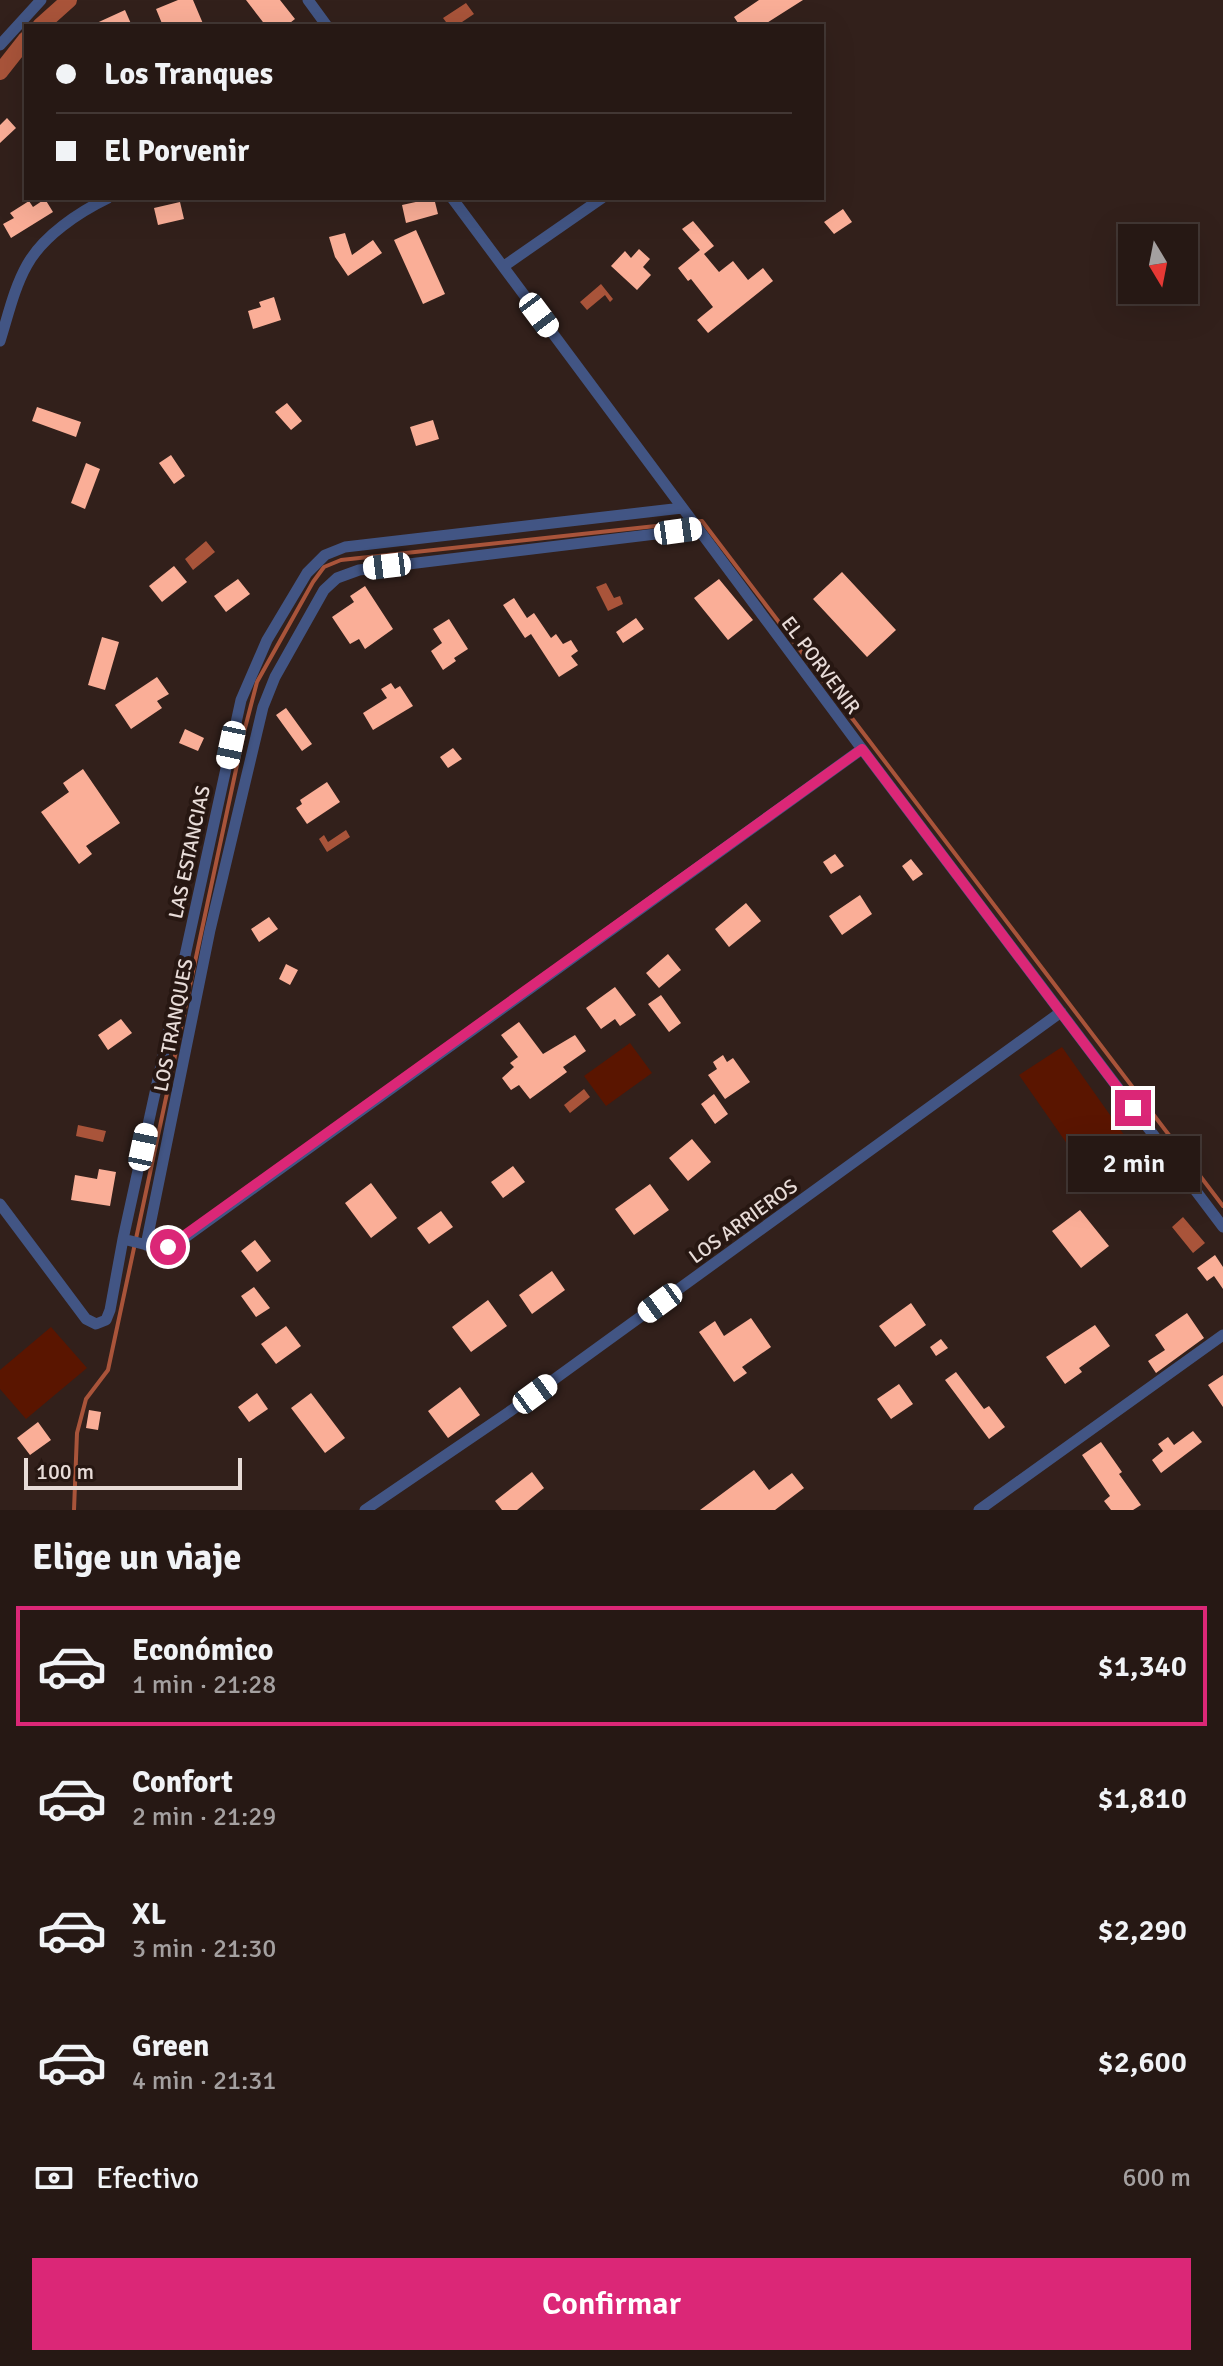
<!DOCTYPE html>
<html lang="es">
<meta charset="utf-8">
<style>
body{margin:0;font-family:Signika,sans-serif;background:#2e211d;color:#f1f3f6;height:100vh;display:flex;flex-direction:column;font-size:30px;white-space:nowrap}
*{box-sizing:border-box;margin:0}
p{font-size:26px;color:#a4a0a0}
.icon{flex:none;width:44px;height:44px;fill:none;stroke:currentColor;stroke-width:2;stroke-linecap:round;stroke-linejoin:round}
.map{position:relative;height:1510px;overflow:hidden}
.sheet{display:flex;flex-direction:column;background:#261814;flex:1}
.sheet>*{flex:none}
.guide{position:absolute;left:24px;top:24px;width:800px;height:176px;border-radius:0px;box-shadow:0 8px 32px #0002,0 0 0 2px #423734;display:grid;align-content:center;height:176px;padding:0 32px;background:#261814}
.needle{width:52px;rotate:170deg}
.buttons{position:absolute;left:1118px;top:224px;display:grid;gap:16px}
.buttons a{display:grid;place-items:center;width:80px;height:80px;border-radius:0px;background:#261814;box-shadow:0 8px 32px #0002,0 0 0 2px #423734;font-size:40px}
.scale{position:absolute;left:24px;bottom:20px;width:218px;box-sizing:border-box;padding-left:8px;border:4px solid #e8dcd8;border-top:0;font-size:22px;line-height:28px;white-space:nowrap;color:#e8dcd8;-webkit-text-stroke:6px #271712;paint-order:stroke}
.end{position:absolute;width:36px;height:36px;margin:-18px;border:10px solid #db2777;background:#fff;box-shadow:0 0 0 4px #fff}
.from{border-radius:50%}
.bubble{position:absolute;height:56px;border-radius:0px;background:#261814;box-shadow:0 8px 32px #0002,0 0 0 2px #423734;font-size:26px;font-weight:600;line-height:56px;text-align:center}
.car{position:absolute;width:24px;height:48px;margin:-24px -12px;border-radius:10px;box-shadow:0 0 6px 2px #0007;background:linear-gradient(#fff 24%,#345 0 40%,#fff 0 76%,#345 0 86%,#fff 0)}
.guide b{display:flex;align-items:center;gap:28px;height:76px;font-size:30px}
.guide b+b{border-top:2px solid #423734}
.guide i{width:20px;height:20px;background:#f1f3f6}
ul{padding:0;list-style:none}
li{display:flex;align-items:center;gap:24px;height:120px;margin:0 16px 12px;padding:0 16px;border:4px solid transparent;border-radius:0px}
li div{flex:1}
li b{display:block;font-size:30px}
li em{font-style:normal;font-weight:600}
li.active{border-color:#db2777}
li>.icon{width:72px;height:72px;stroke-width:1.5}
h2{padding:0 32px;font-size:36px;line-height:96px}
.pay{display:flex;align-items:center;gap:20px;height:88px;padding:0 32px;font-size:30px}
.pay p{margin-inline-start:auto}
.action{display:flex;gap:16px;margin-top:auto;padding:16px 32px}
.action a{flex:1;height:92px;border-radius:0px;background:#db2777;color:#fff;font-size:32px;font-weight:600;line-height:92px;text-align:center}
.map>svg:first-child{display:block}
</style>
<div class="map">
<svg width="1223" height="1510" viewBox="0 0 1223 1510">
<rect width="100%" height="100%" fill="#32201b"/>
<!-- green -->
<path fill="#5a1500" d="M630,1043L652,1073L606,1106L584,1076Z
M1062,1047L1127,1139L1086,1171L1019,1075Z
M51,1327L87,1368L26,1419L0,1389V1370Z"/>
<!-- water -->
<path fill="#a9543a" d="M466,3L474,14L456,26H449L443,18Z
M601,284L613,299L610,302L605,295L587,310L580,302Z
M206,541L215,552L193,570L185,559Z
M606,583L614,598L620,596L623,604L608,611L596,587Z
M346,830L350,837L327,852L319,839L324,835L328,842Z
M584,1089L590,1097L570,1113L564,1105Z
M78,1125L106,1131L103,1142L76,1136Z
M1183,1217L1205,1243L1193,1253L1172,1227Z"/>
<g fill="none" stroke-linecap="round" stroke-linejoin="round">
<!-- stream -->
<path stroke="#a9543a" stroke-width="4" d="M74,1510L77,1433L86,1399L108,1370L244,732L257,682L313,582L324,567L341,560L702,521L1223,1206"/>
<!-- canal -->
<path stroke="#a9543a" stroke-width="16" d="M40,26L69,0
M0,72L26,39"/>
</g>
<!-- building -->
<path fill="#faae97" d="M178,0H193L204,26H163L156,9Z
M246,0H280L295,19L286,26H266Z
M759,0H803L762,26H740L734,17Z
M125,10L132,26H90Z
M7,118L16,128L0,143V125Z
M434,198L438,214L406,223L402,205Z
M45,199L53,212L11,238L3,224L14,218L10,213L29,201L33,207Z
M180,202L184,219L158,225L154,208Z
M843,209L852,222L834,234L824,222Z
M693,221L714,246L704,254L719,272L733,261L748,280L763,268L773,281L708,333L697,320L713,307L691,279L688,281L678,268L700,250L682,229Z
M416,230L445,294L423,304L394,240Z
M345,233L352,255L373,240L382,253L348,276L335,257L329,237Z
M639,249L650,259L643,267L651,275L637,290L611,266L625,251L631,258Z
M274,297L281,320L253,329L248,311L261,307L259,302Z
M287,403L302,421L291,430L275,412Z
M37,407L81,422L76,437L32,421Z
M433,420L439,439L416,446L410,427Z
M171,455L185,476L174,484L159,463Z
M86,463L100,469L85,509L71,503Z
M174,566L187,582L162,602L149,586Z
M842,572L896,630L867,657L813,599Z
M238,579L250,594L226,612L214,596Z
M719,579L753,620L728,640L694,598Z
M365,586L393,629L365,649L359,639L350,644L332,617L354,602L350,596Z
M514,598L527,618L534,613L551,638L556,634L563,644L571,640L578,651L571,656L578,665L559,677L531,634L525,638L503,605Z
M636,618L644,629L623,643L616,632Z
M449,619L468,649L454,658L456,661L443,670L431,651L442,643L433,629Z
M102,637L119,642L105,690L88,685Z
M157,677L169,694L157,701L162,708L131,729L115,705Z
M391,683L395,689L400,686L413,706L373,730L363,713L387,698L381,689Z
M286,708L312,744L302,751L276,715Z
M185,729L204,738L198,751L179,743Z
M453,748L462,759L448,768L440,757Z
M83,769L120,823L86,846L92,854L79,864L41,812L69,792L63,783Z
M327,782L340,802L307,824L296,808L302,804L300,800Z
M835,854L844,866L831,874L823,862Z
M911,859L923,874L913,881L902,866Z
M860,895L872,914L842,935L829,916Z
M746,903L761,921L729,947L715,929Z
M269,917L278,929L259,942L251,929Z
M668,954L681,970L659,988L646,973Z
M286,964L298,970L290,985L279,979Z
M615,987L636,1015L620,1026L615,1019L601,1029L586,1008Z
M661,995L681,1023L669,1032L648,1004Z
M121,1019L132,1033L108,1050L98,1035Z
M519,1022L543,1054L575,1035L586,1051L563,1067L567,1072L530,1099L519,1085L511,1090L502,1078L514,1067L510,1063L518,1057L501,1035Z
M723,1055L727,1062L733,1058L750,1082L725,1099L708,1075L717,1069L713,1062Z
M714,1094L728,1114L715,1124L701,1104Z
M692,1139L711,1162L688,1181L669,1158Z
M513,1166L525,1182L503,1198L491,1182Z
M99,1169L116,1172L110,1206L71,1200L75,1175L97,1179Z
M371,1183L397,1218L371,1238L345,1203Z
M650,1184L669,1210L634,1235L615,1209Z
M1080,1210L1109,1246L1081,1268L1052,1231Z
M441,1211L453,1227L429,1244L417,1228Z
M255,1240L271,1261L257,1272L241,1251Z
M1215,1255L1223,1267V1289L1214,1276L1207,1281L1197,1268Z
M552,1271L565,1290L532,1314L519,1295Z
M254,1287L270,1308L256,1317L241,1296Z
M488,1300L507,1326L471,1352L452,1327Z
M911,1303L926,1325L895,1347L879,1326Z
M1187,1313L1204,1338L1156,1373L1148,1361L1165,1350L1155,1335Z
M751,1318L771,1347L742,1367L747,1373L734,1382L699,1332L715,1321L724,1336Z
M1095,1325L1110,1346L1079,1368L1082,1372L1065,1384L1046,1357Z
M286,1326L301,1346L276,1364L261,1344Z
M941,1339L948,1348L936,1356L930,1347Z
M956,1372L984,1409L989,1406L1005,1427L989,1439L945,1380Z
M1223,1375V1407L1208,1385Z
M899,1384L913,1404L891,1419L877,1399Z
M460,1387L480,1415L448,1438L428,1411Z
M257,1393L268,1409L249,1422L238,1407Z
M311,1393L345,1438L325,1453L291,1408Z
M89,1410L101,1412L98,1430L86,1428Z
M38,1422L51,1440L30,1455L17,1438Z
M1193,1431L1202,1442L1161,1473L1152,1460L1163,1451L1158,1444L1168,1437L1174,1445Z
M1101,1442L1122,1472L1119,1474L1141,1505L1133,1510H1111L1104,1501L1110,1496L1082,1455Z
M754,1470L769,1490L792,1473L804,1488L775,1510H700Z
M532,1472L544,1488L517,1510H502L495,1501Z"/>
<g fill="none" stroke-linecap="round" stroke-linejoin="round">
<!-- minor -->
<path stroke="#425584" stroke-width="11" d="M308,0L327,26
M0,45L41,0
M452,198L862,749L1223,1227
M504,266L602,198
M0,341C8,316 14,288 27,265C43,236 79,212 108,198
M0,1204L86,1319L96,1324L106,1320L110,1310L123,1239L241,700L267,640L307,573L325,555L345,547L682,508
M123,1239L159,1248L176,1244L862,749
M146,1245L210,930L263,707L275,677L324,590L337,578L359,570L697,529
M365,1510L509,1412L1061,1012
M979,1510L1223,1335"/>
</g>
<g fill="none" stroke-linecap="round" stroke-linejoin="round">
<!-- route -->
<path stroke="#db2777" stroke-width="10" d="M168,1247L862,749L1133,1108"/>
</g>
<g text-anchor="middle" stroke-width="8" stroke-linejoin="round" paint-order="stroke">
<!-- street labels -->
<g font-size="20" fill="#e8dcd8" stroke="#271712">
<text transform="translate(821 665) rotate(53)" y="7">EL PORVENIR</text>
<text transform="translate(189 852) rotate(-78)" y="7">LAS ESTANCIAS</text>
<text transform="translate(173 1025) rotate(-79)" y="7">LOS TRANQUES</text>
<text transform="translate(743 1221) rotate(-36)" y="7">LOS ARRIEROS</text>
</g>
</g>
</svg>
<div class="buttons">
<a><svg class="needle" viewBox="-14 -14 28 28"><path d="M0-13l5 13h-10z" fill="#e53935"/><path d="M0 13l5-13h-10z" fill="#a4a0a0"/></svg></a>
</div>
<div class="scale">100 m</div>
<i class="end from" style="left:168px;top:1247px"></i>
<i class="end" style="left:1133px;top:1108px"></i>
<div class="bubble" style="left:1068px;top:1136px;width:132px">2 min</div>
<i class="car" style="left:539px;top:315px;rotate:143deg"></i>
<i class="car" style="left:678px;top:531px;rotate:82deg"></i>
<i class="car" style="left:387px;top:566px;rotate:263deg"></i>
<i class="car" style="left:231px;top:745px;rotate:192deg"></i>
<i class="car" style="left:143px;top:1147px;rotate:12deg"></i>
<i class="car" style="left:660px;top:1303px;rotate:234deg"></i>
<i class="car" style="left:535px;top:1394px;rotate:54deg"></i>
<div class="guide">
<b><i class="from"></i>Los Tranques</b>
<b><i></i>El Porvenir</b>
</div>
</div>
<section class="sheet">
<h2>Elige un viaje</h2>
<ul>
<li class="active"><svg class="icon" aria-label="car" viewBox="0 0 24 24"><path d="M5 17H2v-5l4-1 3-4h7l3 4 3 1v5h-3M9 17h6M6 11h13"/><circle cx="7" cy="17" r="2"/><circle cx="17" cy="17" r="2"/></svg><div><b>Económico</b><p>1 min · 21:28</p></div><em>$1,340</em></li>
<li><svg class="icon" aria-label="car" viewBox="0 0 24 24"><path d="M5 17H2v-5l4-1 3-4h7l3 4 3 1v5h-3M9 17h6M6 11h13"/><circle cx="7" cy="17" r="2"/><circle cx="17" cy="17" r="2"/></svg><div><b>Confort</b><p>2 min · 21:29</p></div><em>$1,810</em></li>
<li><svg class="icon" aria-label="car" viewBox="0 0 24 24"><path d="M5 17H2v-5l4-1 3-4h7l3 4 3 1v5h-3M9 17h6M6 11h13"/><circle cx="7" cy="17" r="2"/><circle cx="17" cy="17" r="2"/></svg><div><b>XL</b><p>3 min · 21:30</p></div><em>$2,290</em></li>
<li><svg class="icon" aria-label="car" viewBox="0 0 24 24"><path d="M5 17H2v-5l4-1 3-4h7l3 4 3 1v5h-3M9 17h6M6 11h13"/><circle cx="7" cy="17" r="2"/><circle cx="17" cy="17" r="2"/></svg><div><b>Green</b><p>4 min · 21:31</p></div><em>$2,600</em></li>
</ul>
<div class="pay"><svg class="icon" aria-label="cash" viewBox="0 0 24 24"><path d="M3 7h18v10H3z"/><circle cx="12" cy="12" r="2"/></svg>Efectivo<p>600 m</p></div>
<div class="action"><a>Confirmar</a></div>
</section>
